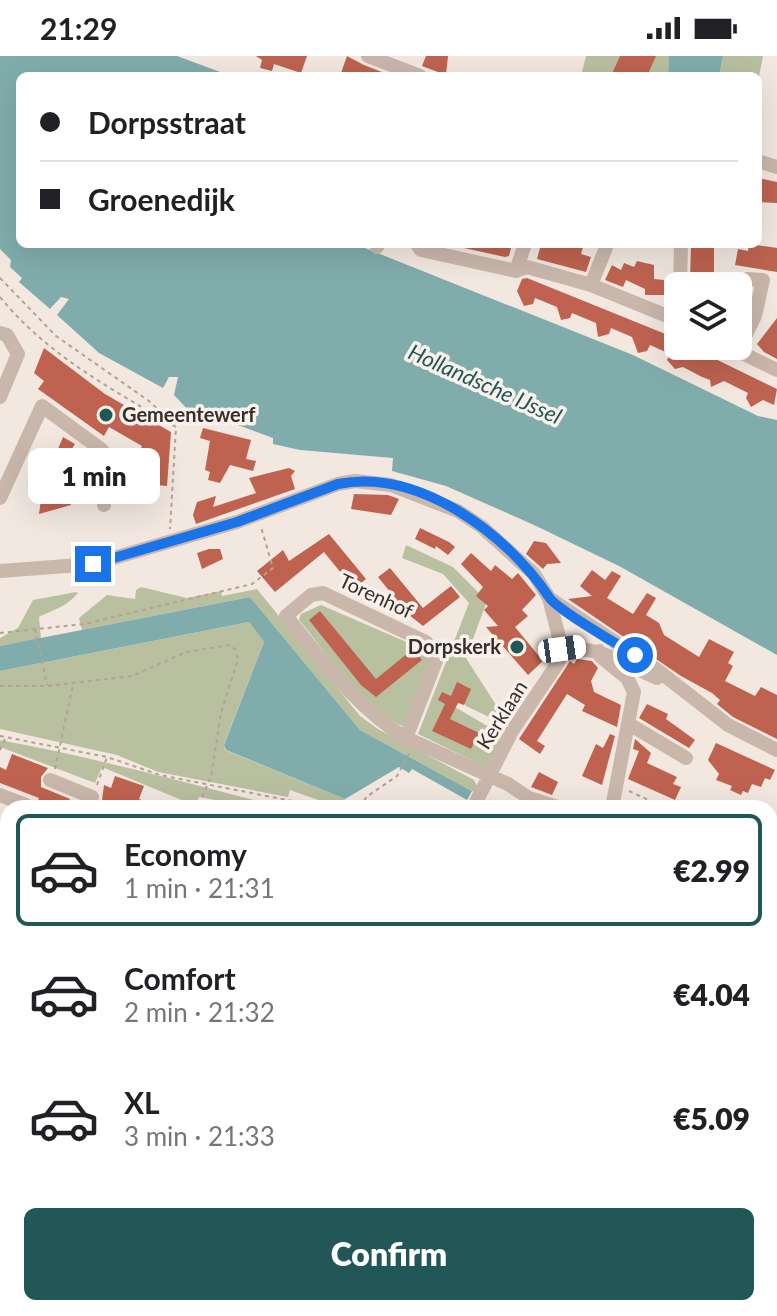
<!DOCTYPE html>
<meta charset="utf-8">
<style>
body{margin:0;font-family:Lato,sans-serif;background:#f6f6f6;color:#202124;height:100vh;display:flex;flex-direction:column;font-size:30px;white-space:nowrap}
*{box-sizing:border-box;margin:0}
p{font-size:26px;color:#757577}
.icon{flex:none;width:44px;height:44px;fill:none;stroke:currentColor;stroke-width:2;stroke-linecap:round;stroke-linejoin:round}
.map{position:relative;flex:1;overflow:hidden}
.details{position:absolute;left:0px;top:744px;width:778px;height:516px;display:flex;flex-direction:column;background:#fff;border-radius:24px 24px 0 0;box-shadow:0 8px 32px #0002}
.details>*{flex:none}
.hud{position:absolute;left:16px;top:16px;width:746px;height:176px;border-radius:12px;box-shadow:0 8px 32px #0002;display:grid;align-content:center;height:176px;padding:0 24px;background:#fff}
.fabs{position:absolute;left:664px;top:216px;display:grid;gap:16px}
.fabs a{display:grid;place-items:center;width:88px;height:88px;border-radius:12px;background:#fff;box-shadow:0 8px 32px #0002;font-size:40px}
.end{position:absolute;width:36px;height:36px;margin:-18px;border:10px solid #1a73e8;background:#fff;box-shadow:0 0 0 4px #fff}
.from{border-radius:50%}
.bubble{position:absolute;height:56px;border-radius:12px;background:#fff;box-shadow:0 8px 32px #0002;font-size:26px;font-weight:800;line-height:56px;text-align:center}
.car{position:absolute;width:24px;height:48px;margin:-24px -12px;border-radius:10px;box-shadow:0 0 6px 2px #0007;background:linear-gradient(#fff 24%,#345 0 40%,#fff 0 76%,#345 0 86%,#fff 0)}
.hud b{display:flex;align-items:center;gap:28px;height:76px;font-size:30px}
.hud b+b{border-top:2px solid #e0e0e0}
.hud i{width:20px;height:20px;background:#202124}
ul{padding:14px 0 0;list-style:none}
li{display:flex;align-items:center;gap:24px;height:112px;margin:0 16px 12px;padding:0 8px;border:4px solid transparent;border-radius:12px}
li div{flex:1}
li b{display:block;font-size:30px}
li em{font-style:normal;font-weight:800}
li.active{border-color:#225757}
li>.icon{width:72px;height:72px;stroke-width:1.5}
.cta{display:flex;gap:16px;margin-top:auto;padding:16px 24px}
.cta a{flex:1;height:92px;border-radius:12px;background:#225757;color:#fff;font-size:32px;font-weight:800;line-height:92px;text-align:center}
.status{display:flex;justify-content:space-between;align-items:center;height:56px;padding:0 40px;background:#fff;direction:ltr}
.status svg{height:22px;fill:currentColor}
.map>svg:first-child{display:block}
</style>
<div class="status"><b>21:29</b><svg viewBox="0 0 49 12"><path d="M0 12V9h3v3zM5 12V6h3v6zM10 12V3h3v9zM15 12V0h3v12zM26 1h20v11H26zM47 4h2v5h-2z"/></svg></div>
<div class="map">
<svg width="777" height="1260" viewBox="0 0 777 1260">
<rect width="100%" height="100%" fill="#f2e8e0"/>
<!-- green -->
<path fill="#b8c0a0" d="M586,0H669L668,20H581Z
M723,0H763L758,26V20H719Z
M406,489L453,511L487,545L466,602L510,671L466,650L460,642L455,651L506,681L490,713L418,678L469,547L443,518L402,502Z
M141,531L187,542L221,535L222,540L257,533L360,660L378,673L474,724L478,732L476,737L360,674L250,541L82,574L79,562L107,539L135,543L136,534Z
M76,536L78,537C66,551 55,553 39,561L41,583L0,590V582L18,572L33,544Z
M321,549L425,594L431,603L405,671C360,653 330,600 299,564L301,558Z
M249,566L264,586L224,688L225,694L345,743L341,752L290,734L288,741L158,716L117,699L0,673V615Z
M0,684C86,700 169,722 254,744L252,751L199,741L194,752H190L191,748L102,711L95,727L0,691Z
M2,974L8,976V1061L0,1058Z"/>
<!-- water -->
<path fill="#80adac" d="M0,0H177L231,20H20V188H355L633,299L758,360L777,364V599L619,510L534,469L446,430L392,415L393,402L300,394L273,388V382L208,358L205,366L196,362L174,339L178,321H169L163,332L99,297L57,259L69,243L61,241L50,253L19,226L22,222L10,211L11,204L0,193Z
M669,0H723L719,20H668Z
M250,541L360,674L472,735L467,744L412,713L409,717L399,711L345,743L226,694L224,689L264,586L249,566L0,615V590Z
M316,1252H429L444,1260H330Z"/>
<!-- building -->
<path fill="#bf6350" d="M256,0H307L301,17L274,8L272,15L260,12L262,4Z
M347,0L364,9L392,20L341,17Z
M426,0H448L446,19L422,10Z
M620,0H656L647,20H611Z
M758,122L777,126V147L758,146Z
M464,188H512L509,200L505,201L464,192Z
M541,188L583,191L581,198L591,201L586,216L537,203Z
M691,188H714V217H707L706,228L690,227Z
M749,188L777,192V216L735,209L738,193L748,195Z
M637,205L654,209V223L664,224V239H645V233L626,224L623,231L605,224L612,209L621,214L624,207L634,211Z
M527,222L663,277L678,285V290H689L777,333L774,349L763,344L751,351L746,342L748,337L724,325L711,331L710,324L702,321L683,311L675,313L667,304L670,298L650,289L647,295L638,297L632,281L611,272L609,278L598,281L596,267L572,257L570,262L561,264L557,251L535,242L533,248L524,250L517,235L522,223Z
M777,262V303L764,296L757,288Z
M44,292L105,338L171,376L167,430L141,428L145,392H141L142,390L109,371L104,380L38,333L44,325L34,317Z
M203,372L251,384L246,403L256,405L253,415L230,409L220,427L208,424L210,416L205,414L210,385L200,382Z
M63,381L75,388L61,410L71,449L39,458L43,429Z
M289,412L295,415L291,420L295,433L196,468L193,459L197,446L216,440L213,451L256,437L249,422Z
M354,438L388,439L399,443L391,459L351,453Z
M420,472L449,486L455,491L448,499L436,490L435,493L415,483Z
M329,478L366,523L354,533L324,496L275,536L257,515L283,494L289,505Z
M534,485L546,487L561,507L547,508L543,513L526,498Z
M209,493H220L223,503L202,513L197,497Z
M471,497L491,515L495,509L512,523L518,517L536,539L522,554L528,560L515,571L543,605L528,619L486,571L498,570L484,554L488,550L476,540L483,531L461,508Z
M390,512L423,552L451,530L460,541L423,570L409,559L378,521Z
M592,514L605,524L612,515L621,520L607,542L633,558L647,537L656,542L646,559L659,567L664,579L699,601L709,583L734,596L728,607L733,610L725,625L755,640L761,631L777,639V683L733,661L717,648L720,644L712,637L681,620L568,543L592,540L580,530Z
M320,555L376,623L413,593L422,604L376,641L361,629L309,564Z
M577,603L592,605L598,612L591,625L594,636L621,649L617,671L582,655L585,649L567,638L537,685L545,690L540,698L519,683L570,605L574,608Z
M457,626L471,633L464,649L458,647L450,663L479,677L471,693L432,675L445,648L438,644L442,636L451,640Z
M647,648L668,658L666,663L695,684L689,692L639,662Z
M610,678L615,680L602,729L582,720L596,688L603,692Z
M635,683L651,697L647,707L677,721L673,728L681,731L675,744L628,723L639,695L633,693Z
M716,687L775,714L770,724L765,722L761,731L752,728L748,737L743,735L741,739L730,734L732,730L716,724L719,718L708,704Z
M12,698L48,712L41,721V731L70,743L66,752H35L39,742L0,727V711L6,714Z
M539,716L558,726L552,739L531,731Z
M115,720L144,730L139,743L160,752H123L102,744L104,729L111,732Z"/>
<g fill="none" stroke-linecap="round" stroke-linejoin="round">
<!-- path -->
<path stroke="#b5a196" stroke-width="2" stroke-dasharray="4 4" stroke-linecap="butt" d="M0,222L56,280L149,345L176,370
M0,241C47,299 113,334 176,371L170,473
M35,573L47,629
M0,577L84,568L252,528L273,512L261,471
M0,630H47L132,620L186,596L229,589L235,593L238,603L221,657L211,721L197,752
M0,680L107,701L160,719L297,746L308,752
M0,694L6,681
M55,713L73,629
M97,729L107,701
M629,735L655,747H671L674,752
M147,752L151,748
M361,752L366,741L397,720L409,698
M0,976L8,956
M0,1061L8,1065
M770,1101L777,1100"/>
<!-- minor -->
<path stroke="#cab7ac" stroke-width="14" d="M368,0L420,20
M758,105L777,111
M417,188L421,194L516,215
M525,188L516,215L527,211L591,229L607,189
M377,191L378,188
M591,229L677,264L678,253
M680,230L681,188
M0,277L7,279L18,298L0,341
M728,290L738,295L755,260L763,224L747,223
M738,295L777,314
M0,442L42,350L102,394L104,449
M0,515L93,508L237,466L338,428L355,425L391,429L458,455L482,471L534,518L549,542L656,613L728,669L777,694
M562,593C596,589 626,608 657,622
M599,595L600,600L627,622L634,636L612,752
M629,668L686,702
M406,682C356,651 323,605 286,560L311,539L323,537L426,586L436,605L406,682L508,728L529,742L561,752
M50,724L92,741L88,752
M0,739L26,749
M473,752L512,675L558,607L562,593L549,542
M770,814L777,804
M0,867L8,871
M770,874L777,860
M770,994L777,1018
M776,1013L770,1073L777,1083
M0,1142L8,1145
M0,1205L8,1210
M270,1252L287,1260
M477,1252L495,1260
M242,1260L245,1252
M525,1260L529,1252
M669,1260L673,1252"/>
</g>
<g fill="none" stroke-linecap="round" stroke-linejoin="round">
<!-- route -->
<path stroke="#1a73e8" stroke-width="10" d="M93,508L237,466L338,428C419,412 507,478 549,541C557,554 618,588 635,599"/>
</g>
<!-- markers -->
<g fill="#225757" stroke="#f9f2ec" stroke-width="3">
<circle cx="106" cy="359" r="8"/>
<circle cx="517" cy="591" r="8"/>
</g>
<g text-anchor="middle" stroke-width="7" stroke-linejoin="round" paint-order="stroke">
<!-- poi labels -->
<g font-size="20" font-weight="bold" fill="#382e2a" stroke="#f9f2ec" text-anchor="start">
<text x="122" y="366">Gemeentewerf</text>
<text x="501" y="598" text-anchor="end">Dorpskerk</text>
</g>
<!-- street labels -->
<g font-size="20" fill="#382e2a" stroke="#f9f2ec">
<text transform="translate(376 540) rotate(25)" y="7">Torenhof</text>
<text transform="translate(502 659) rotate(-58)" y="7">Kerklaan</text>
</g>
<!-- water labels -->
<g font-size="22" font-style="italic" fill="#225757" stroke="#f9f2ec">
<text transform="translate(485 328) rotate(24)" y="8">Hollandsche IJssel</text>
</g>
</g>
</svg>
<div class="fabs">
<a><svg class="icon" aria-label="layers" viewBox="0 0 24 24"><path d="M12 4l9 5-9 5-9-5zM3 14l9 5 9-5"/></svg></a>
</div>
<i class="end from" style="left:635px;top:599px"></i>
<i class="end" style="left:93px;top:508px"></i>
<div class="bubble" style="left:28px;top:392px;width:132px">1 min</div>
<i class="car" style="left:562px;top:593px;rotate:82deg"></i>
<div class="hud">
<b><i class="from"></i>Dorpsstraat</b>
<b><i></i>Groenedijk</b>
</div>
<section class="details">
<ul>
<li class="active"><svg class="icon" aria-label="car" viewBox="0 0 24 24"><path d="M5 17H2v-5l4-1 3-4h7l3 4 3 1v5h-3M9 17h6M6 11h13"/><circle cx="7" cy="17" r="2"/><circle cx="17" cy="17" r="2"/></svg><div><b>Economy</b><p>1 min · 21:31</p></div><em>€2.99</em></li>
<li><svg class="icon" aria-label="car" viewBox="0 0 24 24"><path d="M5 17H2v-5l4-1 3-4h7l3 4 3 1v5h-3M9 17h6M6 11h13"/><circle cx="7" cy="17" r="2"/><circle cx="17" cy="17" r="2"/></svg><div><b>Comfort</b><p>2 min · 21:32</p></div><em>€4.04</em></li>
<li><svg class="icon" aria-label="car" viewBox="0 0 24 24"><path d="M5 17H2v-5l4-1 3-4h7l3 4 3 1v5h-3M9 17h6M6 11h13"/><circle cx="7" cy="17" r="2"/><circle cx="17" cy="17" r="2"/></svg><div><b>XL</b><p>3 min · 21:33</p></div><em>€5.09</em></li>
</ul>
<div class="cta"><a>Confirm</a></div>
</section>
</div>
